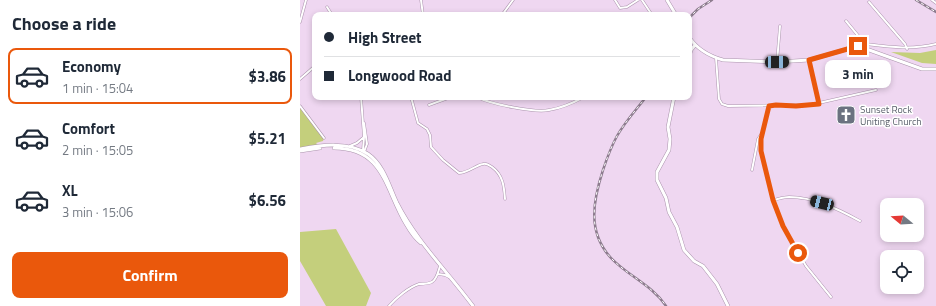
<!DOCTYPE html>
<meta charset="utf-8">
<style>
body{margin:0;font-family:"Titillium Web",sans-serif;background:#f2f2f3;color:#1f2937;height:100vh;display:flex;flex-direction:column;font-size:15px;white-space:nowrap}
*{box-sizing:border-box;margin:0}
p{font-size:13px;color:#747a83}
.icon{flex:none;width:22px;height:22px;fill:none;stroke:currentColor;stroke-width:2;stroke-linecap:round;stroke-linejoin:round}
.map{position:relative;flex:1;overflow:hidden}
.details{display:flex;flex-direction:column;background:#fff;width:300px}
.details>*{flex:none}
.banner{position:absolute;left:12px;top:12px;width:380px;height:88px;border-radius:8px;box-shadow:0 2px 6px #0003;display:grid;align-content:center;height:88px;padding:0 12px;background:#fff}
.needle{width:26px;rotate:288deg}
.buttons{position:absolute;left:580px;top:198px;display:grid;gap:8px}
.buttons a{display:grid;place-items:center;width:44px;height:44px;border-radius:8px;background:#fff;box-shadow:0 2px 6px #0003;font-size:20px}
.end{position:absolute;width:18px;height:18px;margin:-9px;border:5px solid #ea580c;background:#fff;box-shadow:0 0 0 2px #fff}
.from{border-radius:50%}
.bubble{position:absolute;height:28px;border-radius:8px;background:#fff;box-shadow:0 2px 6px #0003;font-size:13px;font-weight:700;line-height:28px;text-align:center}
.car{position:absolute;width:12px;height:24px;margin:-12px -6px;border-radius:5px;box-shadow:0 0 3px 1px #0007;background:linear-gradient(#222 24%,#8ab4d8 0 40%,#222 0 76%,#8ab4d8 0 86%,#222 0)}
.banner b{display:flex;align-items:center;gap:14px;height:38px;font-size:15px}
.banner b+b{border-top:1px solid #e0e1e3}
.banner i{width:10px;height:10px;background:#1f2937}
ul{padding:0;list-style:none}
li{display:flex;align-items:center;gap:12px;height:56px;margin:0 8px 6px;padding:0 4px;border:2px solid transparent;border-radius:8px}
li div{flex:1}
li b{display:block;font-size:15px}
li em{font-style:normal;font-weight:700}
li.active{border-color:#ea580c}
li>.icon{width:36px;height:36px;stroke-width:1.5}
h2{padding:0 12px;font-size:18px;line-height:48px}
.cta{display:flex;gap:8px;margin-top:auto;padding:8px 12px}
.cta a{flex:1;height:46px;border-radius:8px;background:#ea580c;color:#fff;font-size:16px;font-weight:700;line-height:46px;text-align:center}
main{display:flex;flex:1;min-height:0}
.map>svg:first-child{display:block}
</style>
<main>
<section class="details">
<h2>Choose a ride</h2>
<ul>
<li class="active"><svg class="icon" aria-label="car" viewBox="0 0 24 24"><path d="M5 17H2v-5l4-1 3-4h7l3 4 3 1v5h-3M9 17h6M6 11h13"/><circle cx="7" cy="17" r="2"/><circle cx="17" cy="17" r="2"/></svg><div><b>Economy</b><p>1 min · 15:04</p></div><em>$3.86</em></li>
<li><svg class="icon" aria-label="car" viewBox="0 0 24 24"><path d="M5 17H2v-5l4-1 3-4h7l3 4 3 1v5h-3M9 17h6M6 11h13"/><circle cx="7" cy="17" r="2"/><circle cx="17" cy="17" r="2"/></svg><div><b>Comfort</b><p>2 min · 15:05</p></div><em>$5.21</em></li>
<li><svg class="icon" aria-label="car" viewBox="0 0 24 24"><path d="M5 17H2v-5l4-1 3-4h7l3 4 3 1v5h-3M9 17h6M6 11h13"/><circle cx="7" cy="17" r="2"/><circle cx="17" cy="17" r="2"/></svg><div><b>XL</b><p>3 min · 15:06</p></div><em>$6.56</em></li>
</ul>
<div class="cta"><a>Confirm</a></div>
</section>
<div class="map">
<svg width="636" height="306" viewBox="0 0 636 306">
<rect width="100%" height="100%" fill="#efd7f1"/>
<!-- green -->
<path fill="#c4cf7c" d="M636,50V64L622,63L591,52L620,53Z
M0,106L24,138L23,141L16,143L19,146L0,149Z
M36,229L71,293L66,306H26L0,261V232Z"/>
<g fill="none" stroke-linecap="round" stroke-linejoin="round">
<defs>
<path id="street" d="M121,0L123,15
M315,0L320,8L327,7L338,0
M342,0L352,15
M632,0L636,3
M569,2L605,44L607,49
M27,7L32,15
M202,15L213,0
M546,21L565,44
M0,22L6,0
M559,46L565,44C590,47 612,50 636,44
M416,58L419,99L422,104L428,106L510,105L576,90
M509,60L519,104
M477,62L480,26
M0,79L15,66
M111,97L118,123L127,129L130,135L131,147L143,160L159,173C168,173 174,166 183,164C186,163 189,165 192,167C203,175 204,186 205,199
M177,97C190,104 235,113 249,110C262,108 273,103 284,97
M129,105L151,97
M0,106L24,138
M469,106L461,139V151L473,200L483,226L506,266L531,297
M50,146L57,143L64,137L61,97
M63,150L64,137
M64,152L67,144L64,123
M452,170L458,139L462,133
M473,200C478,199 484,197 489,197C514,197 538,209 560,221
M138,274L145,275L149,277
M89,306C96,298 109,287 119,284C123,284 128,284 132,282C137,279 138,272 140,266"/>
<path id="secondary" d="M367,0L376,15
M389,37C397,49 409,56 423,60L477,62L509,60L558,46L622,69H636
M389,57L391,50L395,45
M374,97L368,127L370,139L369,150L357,172V180L366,198L369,212L377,227L384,250L394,261L403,266L417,284L428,306
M34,148C84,148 85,189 106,224C110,231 114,238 121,243
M0,149C21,145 49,141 68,154C84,165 89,186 97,203C116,241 148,272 173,306
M0,151L20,148"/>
</defs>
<!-- street casing -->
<use href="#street" stroke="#ab94ad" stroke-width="3"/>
<!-- secondary casing -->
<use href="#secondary" stroke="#ab94ad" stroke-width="4"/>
<!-- street -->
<use href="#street" stroke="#fff" stroke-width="2"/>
<!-- secondary -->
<use href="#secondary" stroke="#fff" stroke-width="3"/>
<defs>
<path id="rail" d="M616,0L636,12
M389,18L398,9L412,0
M346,97C336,110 325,122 317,136C311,147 307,158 303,170C293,201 287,232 311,258C328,276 352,285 366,306"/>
</defs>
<!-- rail casing -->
<use href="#rail" stroke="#8d7c8e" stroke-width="2.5"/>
<!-- rail -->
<use href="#rail" stroke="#fff" stroke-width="1" stroke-dasharray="3" stroke-linecap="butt"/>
</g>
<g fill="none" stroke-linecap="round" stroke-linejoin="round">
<!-- route -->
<path stroke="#ea580c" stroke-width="5" d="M498,253L483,226L473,200L461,151V139L469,106L476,105L496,106L519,104L509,60L558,46"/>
</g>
<!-- icons -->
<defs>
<symbol id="church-square" viewBox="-11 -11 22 22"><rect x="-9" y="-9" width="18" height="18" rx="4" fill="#6b7280" stroke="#fff"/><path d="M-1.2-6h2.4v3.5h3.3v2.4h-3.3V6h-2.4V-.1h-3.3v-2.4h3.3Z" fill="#fff"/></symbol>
</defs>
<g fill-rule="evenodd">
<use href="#church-square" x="535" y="104" width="22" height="22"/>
</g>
<g text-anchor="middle" stroke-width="3" stroke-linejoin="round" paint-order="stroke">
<!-- worship labels -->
<g font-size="10" fill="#5b616d" stroke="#fff" text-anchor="start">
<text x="560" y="113">Sunset Rock<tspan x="560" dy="12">Uniting Church</tspan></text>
</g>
</g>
</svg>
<div class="buttons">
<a><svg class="needle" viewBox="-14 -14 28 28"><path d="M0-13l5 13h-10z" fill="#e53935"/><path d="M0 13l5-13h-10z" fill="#747a83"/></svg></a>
<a><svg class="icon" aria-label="locate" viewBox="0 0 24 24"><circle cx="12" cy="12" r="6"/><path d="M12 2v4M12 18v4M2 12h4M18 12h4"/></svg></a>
</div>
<i class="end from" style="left:498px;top:253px"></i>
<i class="end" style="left:558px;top:46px"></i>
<div class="bubble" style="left:525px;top:60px;width:66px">3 min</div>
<i class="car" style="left:477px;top:62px;rotate:89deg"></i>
<i class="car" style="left:522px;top:203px;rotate:284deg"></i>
<div class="banner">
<b><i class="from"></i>High Street</b>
<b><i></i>Longwood Road</b>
</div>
</div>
</main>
